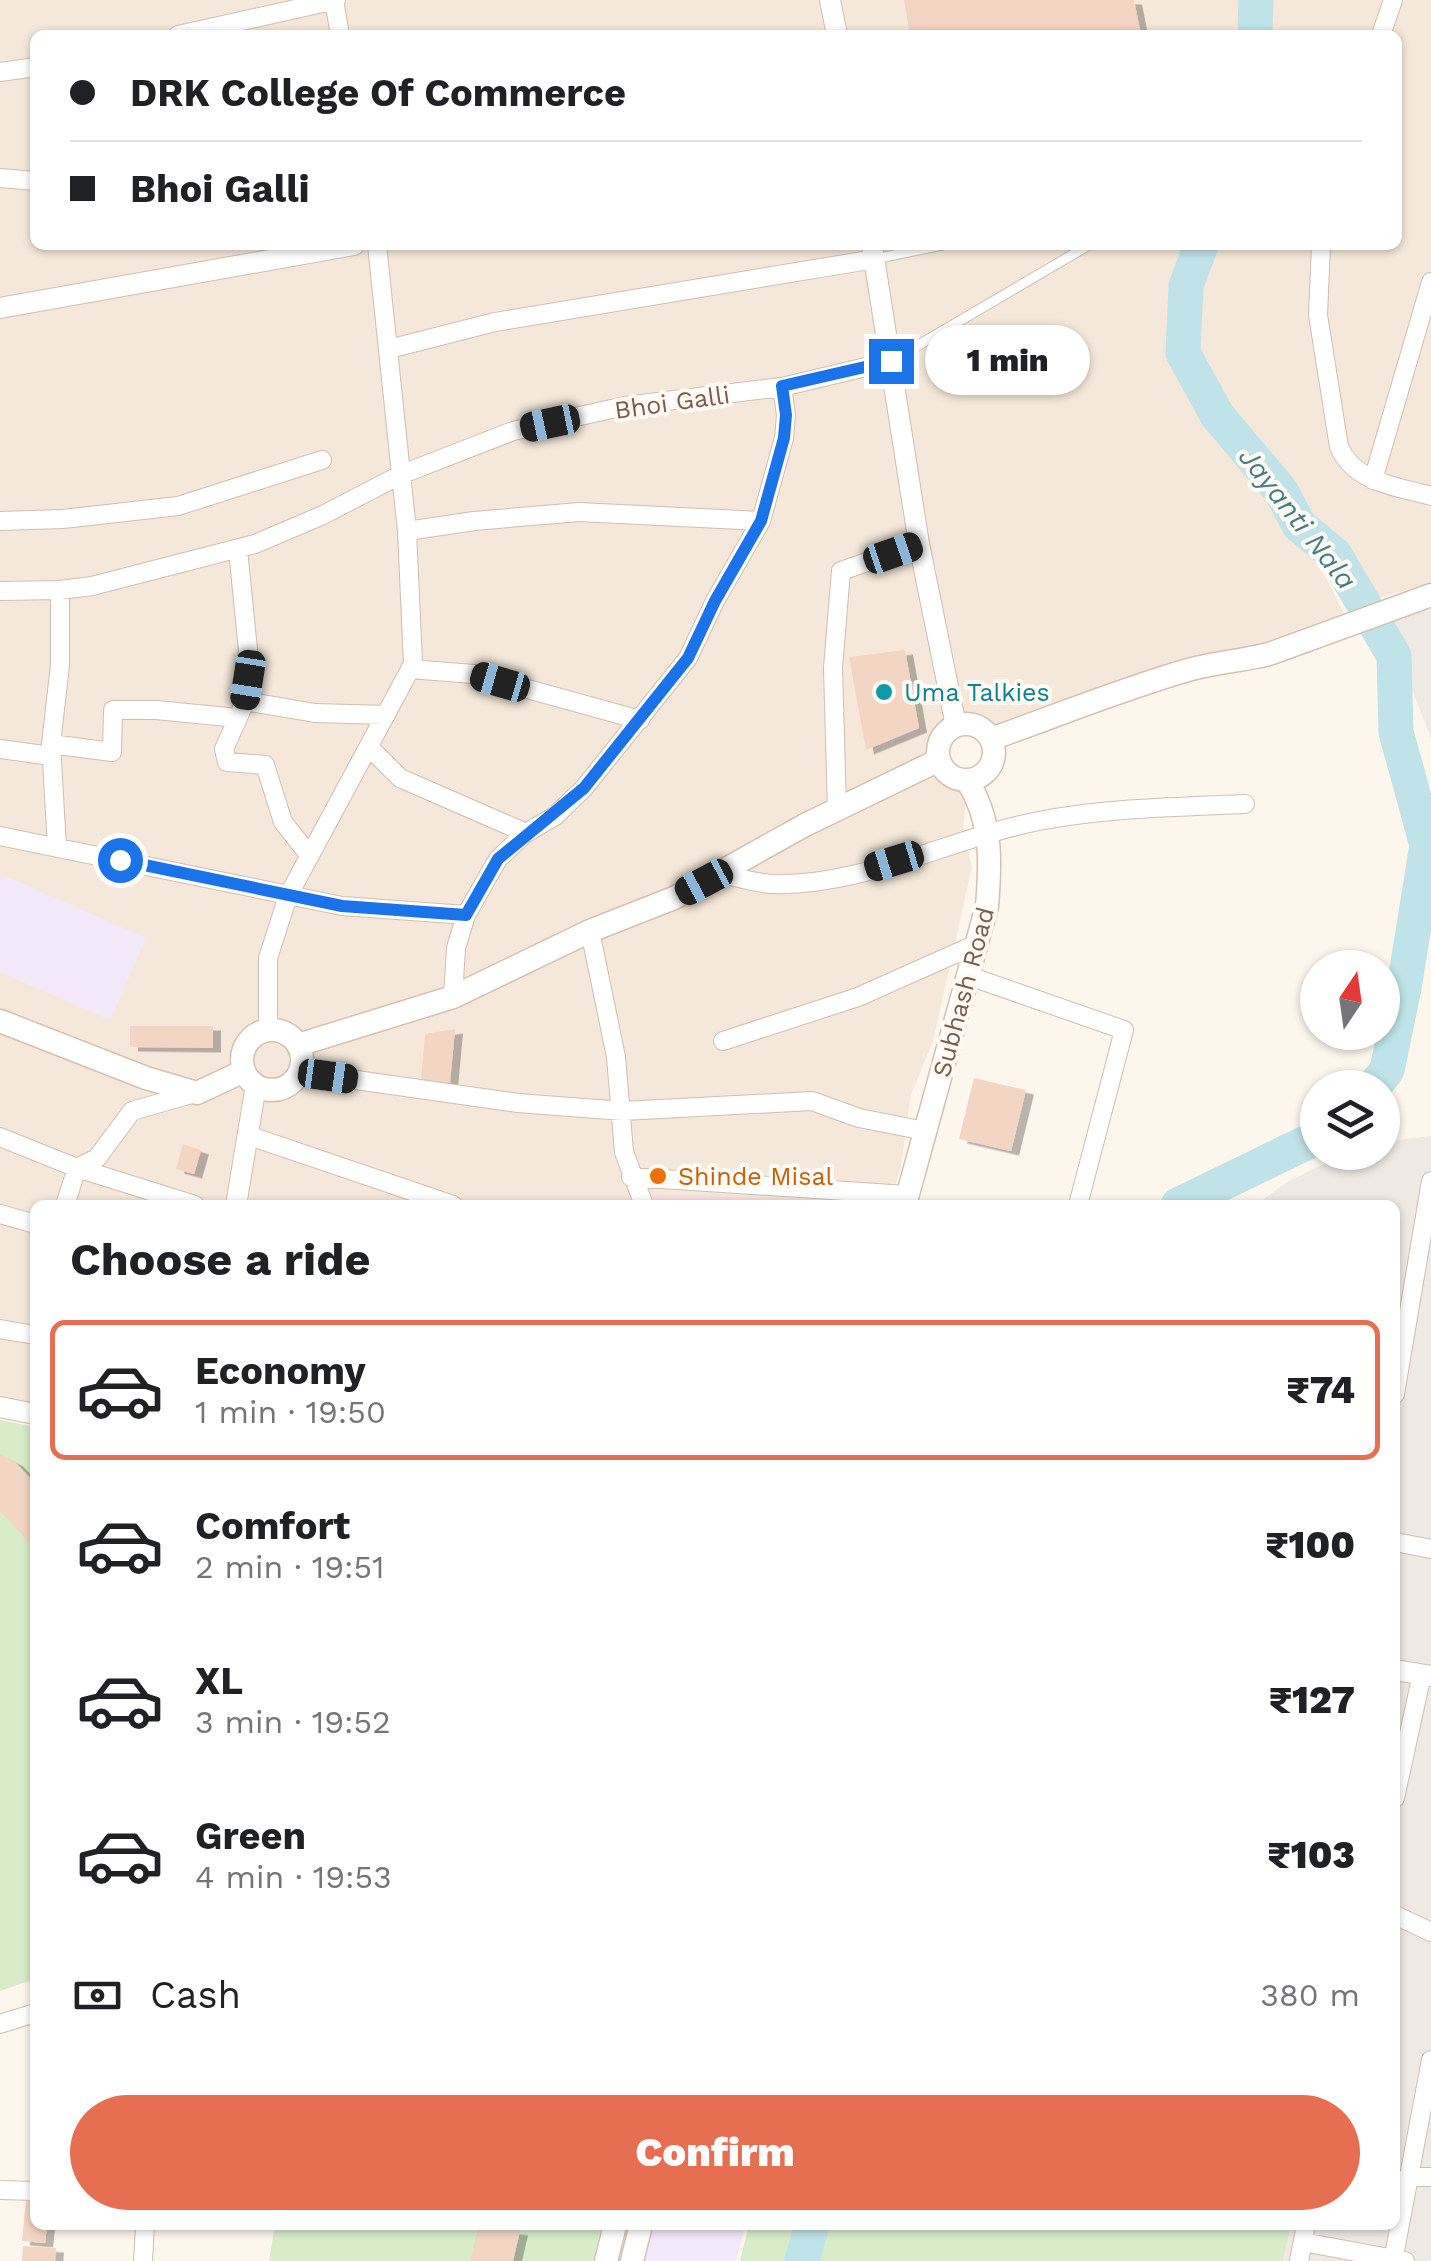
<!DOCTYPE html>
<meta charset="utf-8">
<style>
body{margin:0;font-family:"Work Sans",sans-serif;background:#f6f6f6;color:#202124;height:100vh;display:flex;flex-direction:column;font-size:38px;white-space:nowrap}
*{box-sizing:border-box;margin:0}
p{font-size:32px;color:#757577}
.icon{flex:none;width:55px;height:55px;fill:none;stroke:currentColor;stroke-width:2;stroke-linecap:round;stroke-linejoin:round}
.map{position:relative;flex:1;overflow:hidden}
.details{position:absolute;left:30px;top:1200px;width:1370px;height:1030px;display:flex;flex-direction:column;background:#fff;border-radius:15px;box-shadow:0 2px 8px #0004}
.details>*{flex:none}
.top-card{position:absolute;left:30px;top:30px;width:1372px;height:220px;border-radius:15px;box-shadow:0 2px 8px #0004;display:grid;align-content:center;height:220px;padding:0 40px;background:#fff}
.needle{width:65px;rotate:13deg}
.controls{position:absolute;left:1300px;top:950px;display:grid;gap:20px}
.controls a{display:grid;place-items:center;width:100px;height:100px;border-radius:50%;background:#fff;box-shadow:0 2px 8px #0004;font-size:50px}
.end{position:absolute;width:45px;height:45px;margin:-22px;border:12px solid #1a73e8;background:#fff;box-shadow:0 0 0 5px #fff}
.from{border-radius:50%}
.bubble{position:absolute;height:70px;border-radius:35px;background:#fff;box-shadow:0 2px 8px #0004;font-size:32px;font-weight:800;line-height:70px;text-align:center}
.car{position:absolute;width:30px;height:60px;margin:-30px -15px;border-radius:12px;box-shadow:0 0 8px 2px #0007;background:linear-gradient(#222 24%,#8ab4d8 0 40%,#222 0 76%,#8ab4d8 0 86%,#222 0)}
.top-card b{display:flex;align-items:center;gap:35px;height:95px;font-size:38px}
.top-card b+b{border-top:2px solid #e0e0e0}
.top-card i{width:25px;height:25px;background:#202124}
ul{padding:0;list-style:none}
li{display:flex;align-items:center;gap:30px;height:140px;margin:0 20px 15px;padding:0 20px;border:5px solid transparent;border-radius:15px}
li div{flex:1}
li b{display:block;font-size:38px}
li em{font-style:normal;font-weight:800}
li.current{border-color:#e76f51}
li>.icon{width:90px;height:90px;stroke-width:1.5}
h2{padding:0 40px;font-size:45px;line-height:120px}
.pay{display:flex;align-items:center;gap:25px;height:110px;padding:0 40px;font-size:38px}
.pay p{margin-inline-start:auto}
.primary-button{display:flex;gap:20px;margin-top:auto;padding:20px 40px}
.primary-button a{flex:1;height:115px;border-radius:60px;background:#e76f51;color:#fff;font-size:40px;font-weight:800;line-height:115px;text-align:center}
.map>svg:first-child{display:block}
</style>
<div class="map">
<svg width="1431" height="2261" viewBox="0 0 1431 2261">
<defs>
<filter id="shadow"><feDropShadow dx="8" dy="4.5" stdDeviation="0" flood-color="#0004"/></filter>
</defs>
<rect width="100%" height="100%" fill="#fdf6ec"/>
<!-- residential -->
<path fill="#f5e8da" d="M0,0H1256L1255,35H35V245H1205L1191,281L1183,354L1299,525L1350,625L991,739L976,726L966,724L956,726L939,738L933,763L949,774L967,780L963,833L972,867L933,1041L911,1095L901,1166L890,1205H35V1414L0,1407Z
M1263,0H1431V583L1354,605L1287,487L1207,382L1191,352L1192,330L1198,283L1211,245H1398V35H1262Z"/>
<!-- industrial -->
<path fill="#efe9e4" d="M1431,596V738L1382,612Z
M1431,1136V2261H1283L1291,2225H1395V1205H1256L1287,1182L1346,1153L1382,1152L1383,1142Z"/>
<!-- education -->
<path fill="#f3e8fa" d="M3,875L146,938L110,1020L0,972V883Z
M651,2225H745L736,2261H642Z"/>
<!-- medical -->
<path fill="#fbdfe3" d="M650,1195L854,1201V1205H650Z"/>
<!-- green -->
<path fill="#d8ecc9" d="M0,1420L35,1427V1979L0,1991Z
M275,2225H602L593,2261H269Z
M749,2225H1291L1283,2261H740Z"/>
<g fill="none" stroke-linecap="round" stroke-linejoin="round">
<!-- river -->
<path stroke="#bfe3e8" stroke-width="35" d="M1255,35L1256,0
M1201,245L1186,286L1183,353L1217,415L1281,491L1299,525L1335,555L1394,656L1396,732L1427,845L1404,988L1387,1070L1373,1088
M1178,1205L1318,1137
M802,2261L812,2225"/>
</g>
<!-- building -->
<path fill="#f3d5c3" filter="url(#shadow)" d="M904,0H1134L1141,35H910Z
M905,650L919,728L866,750L849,657Z
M130,1026H213V1048L130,1047Z
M455,1029L450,1083L421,1080L425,1034Z
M974,1078L1026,1090L1011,1151L959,1139Z
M183,1144L201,1150L194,1174L176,1169Z
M0,1454L15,1462L35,1483V1549L0,1511Z
M26,2201L35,2202V2225H47L45,2243L22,2241Z
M479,2225L520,2231L513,2261H470Z
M23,2246L56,2248L55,2261H22Z"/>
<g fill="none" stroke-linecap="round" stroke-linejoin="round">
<defs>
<path id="service" d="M875,259L942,245
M893,360L1089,245"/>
<path id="minor" d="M334,0L340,35
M178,35L336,0
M1381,35L1393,0
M0,72L35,67
M0,178L35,181
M1321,245L1318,315L1339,447C1355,483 1396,486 1431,496
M389,349L495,322L875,259
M1373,480L1431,282
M0,521L63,519L178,506L322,460
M407,531L474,521L579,512L761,521
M238,550L248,650L245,701
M0,591L60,590L92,586L255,544L323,515L400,475L513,431L625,406L782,387L891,361
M410,669L473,674L640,720
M238,718L224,749L227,762L265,765L283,822L309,855
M51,744L112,752L113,710H156L238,718L245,701L315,713L386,715
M369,747L400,778L526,833
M0,749L51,756
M837,810L833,668L841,571L919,544
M0,836L342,906L466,915
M57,847L51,744L60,665V590
M719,873C736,877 754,883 772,884C863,887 950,838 1039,821C1106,808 1176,807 1245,804
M590,931L616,1057L624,1152L644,1205
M969,976L1124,1030L1078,1205
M453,997L456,948L466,915L498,859L526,833L555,816L584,788L688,658L715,601L761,521L784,438L786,415L782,387
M268,1031V958L288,896L413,664L407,531L377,245
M723,1041L858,997L979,943
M301,1068L328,1076L518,1103L623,1111L812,1101L859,1118L925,1131
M247,1135L453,1205
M0,1137L77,1168L97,1158L132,1111L195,1093
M631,1177L907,1195
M65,1205L77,1168L195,1205
M0,1214L35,1224
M0,1329L35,1335
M1395,1394L1431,1181
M1395,1542L1431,1549
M1395,1798L1422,1674
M1395,1915L1431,1932
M0,2024L35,2013
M1407,2177H1431
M0,2190L35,2191
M1303,2242L1405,2261
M143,2261L145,2225
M1299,2261L1306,2225
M1393,2261L1431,2060"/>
<path id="tertiary" d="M830,0L837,35
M872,245L919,544L956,726
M0,308L354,245
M236,1205L256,1085
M0,1407L35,1414
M1395,1670L1431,1676"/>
<path id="secondary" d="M938 752a28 28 0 1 1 56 0a28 28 0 1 1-56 0Z
M991,739C1056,716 1122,689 1188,670C1216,662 1244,661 1272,653L1431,595
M0,1021L146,1078L197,1093L244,1071
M242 1060a30 30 0 1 1 60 0a30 30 0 1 1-60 0Z
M298,1045L453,997L590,931L674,898L805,825L939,760
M905,1205L987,906C991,859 992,821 967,780
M606,2261L615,2225
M632,2261L641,2225"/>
</defs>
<!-- service casing -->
<use href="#service" stroke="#d1beb0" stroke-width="11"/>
<!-- minor casing -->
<use href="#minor" stroke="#d1beb0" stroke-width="20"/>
<!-- tertiary casing -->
<use href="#tertiary" stroke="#d1beb0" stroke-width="22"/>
<!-- secondary casing -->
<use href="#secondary" stroke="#d6c0b0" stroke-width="25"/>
<!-- service -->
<use href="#service" stroke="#fff" stroke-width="9"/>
<!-- minor -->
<use href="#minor" stroke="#fff" stroke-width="18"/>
<!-- tertiary -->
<use href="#tertiary" stroke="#fff" stroke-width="20"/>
<!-- secondary -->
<use href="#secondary" stroke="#fff" stroke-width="22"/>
</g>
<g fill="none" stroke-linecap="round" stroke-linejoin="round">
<!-- route -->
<path stroke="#1a73e8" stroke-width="12" d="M120,860L342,906L466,915L498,859L584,788L688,658L715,601L761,521L784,438L786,415L782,386L891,361"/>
</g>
<!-- markers -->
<circle fill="#0f9aa8" stroke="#fffaf3" stroke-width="4" cx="884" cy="692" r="10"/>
<circle fill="#e8710a" stroke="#fffaf3" stroke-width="4" cx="658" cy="1176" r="10"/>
<g text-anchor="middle" stroke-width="8" stroke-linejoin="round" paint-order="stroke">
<!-- street labels -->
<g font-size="25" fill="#7a5c4d" stroke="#fffaf3">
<text transform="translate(672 402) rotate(-8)" y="9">Bhoi Galli</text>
<text transform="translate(963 992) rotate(-75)" y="9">Subhash Road</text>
</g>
<!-- culture labels -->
<g font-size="25" fill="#0d838f" stroke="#fffaf3" text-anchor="start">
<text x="904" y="701">Uma Talkies</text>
</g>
<!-- food labels -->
<g font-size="25" fill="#c56008" stroke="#fffaf3" text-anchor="start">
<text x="678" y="1185">Shinde Misal</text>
</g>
<!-- water labels -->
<g font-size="28" font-style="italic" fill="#437c86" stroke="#fffaf3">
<text transform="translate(1298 518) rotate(52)" y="10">Jayanti Nala</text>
</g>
</g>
</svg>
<div class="controls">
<a><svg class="needle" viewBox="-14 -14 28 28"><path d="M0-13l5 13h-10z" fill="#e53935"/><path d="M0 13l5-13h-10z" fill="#757577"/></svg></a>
<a><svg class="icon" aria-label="layers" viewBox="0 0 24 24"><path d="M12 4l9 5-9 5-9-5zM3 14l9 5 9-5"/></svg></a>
</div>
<i class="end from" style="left:120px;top:860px"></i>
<i class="end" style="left:891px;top:361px"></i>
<div class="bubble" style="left:925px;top:325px;width:165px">1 min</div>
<i class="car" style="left:550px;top:423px;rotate:258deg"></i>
<i class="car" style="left:893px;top:553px;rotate:71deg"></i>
<i class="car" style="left:248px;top:680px;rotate:189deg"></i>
<i class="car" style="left:500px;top:682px;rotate:286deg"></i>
<i class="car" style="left:894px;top:861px;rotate:253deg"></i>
<i class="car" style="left:704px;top:882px;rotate:242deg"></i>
<i class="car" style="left:328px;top:1076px;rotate:98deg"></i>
<div class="top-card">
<b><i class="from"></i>DRK College Of Commerce</b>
<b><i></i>Bhoi Galli</b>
</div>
<section class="details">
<h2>Choose a ride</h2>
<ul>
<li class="current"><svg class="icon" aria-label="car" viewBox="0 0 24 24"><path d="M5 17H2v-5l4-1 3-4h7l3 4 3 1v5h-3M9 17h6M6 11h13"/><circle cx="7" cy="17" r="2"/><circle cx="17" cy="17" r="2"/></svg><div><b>Economy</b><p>1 min · 19:50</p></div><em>₹74</em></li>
<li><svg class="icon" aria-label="car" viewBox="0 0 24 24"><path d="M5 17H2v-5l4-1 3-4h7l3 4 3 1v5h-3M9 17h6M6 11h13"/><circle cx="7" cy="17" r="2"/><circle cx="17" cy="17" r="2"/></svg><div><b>Comfort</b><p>2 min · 19:51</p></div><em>₹100</em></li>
<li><svg class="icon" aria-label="car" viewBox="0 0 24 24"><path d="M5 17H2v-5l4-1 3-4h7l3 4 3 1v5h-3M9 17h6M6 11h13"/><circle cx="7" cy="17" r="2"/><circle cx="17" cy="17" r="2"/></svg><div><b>XL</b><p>3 min · 19:52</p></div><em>₹127</em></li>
<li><svg class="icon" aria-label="car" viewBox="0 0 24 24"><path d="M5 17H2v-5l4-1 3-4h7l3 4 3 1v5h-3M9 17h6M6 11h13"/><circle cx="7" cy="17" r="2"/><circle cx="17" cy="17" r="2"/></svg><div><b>Green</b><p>4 min · 19:53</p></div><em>₹103</em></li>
</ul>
<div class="pay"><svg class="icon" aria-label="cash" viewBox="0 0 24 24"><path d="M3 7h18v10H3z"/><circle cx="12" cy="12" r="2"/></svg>Cash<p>380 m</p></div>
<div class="primary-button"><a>Confirm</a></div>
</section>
</div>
